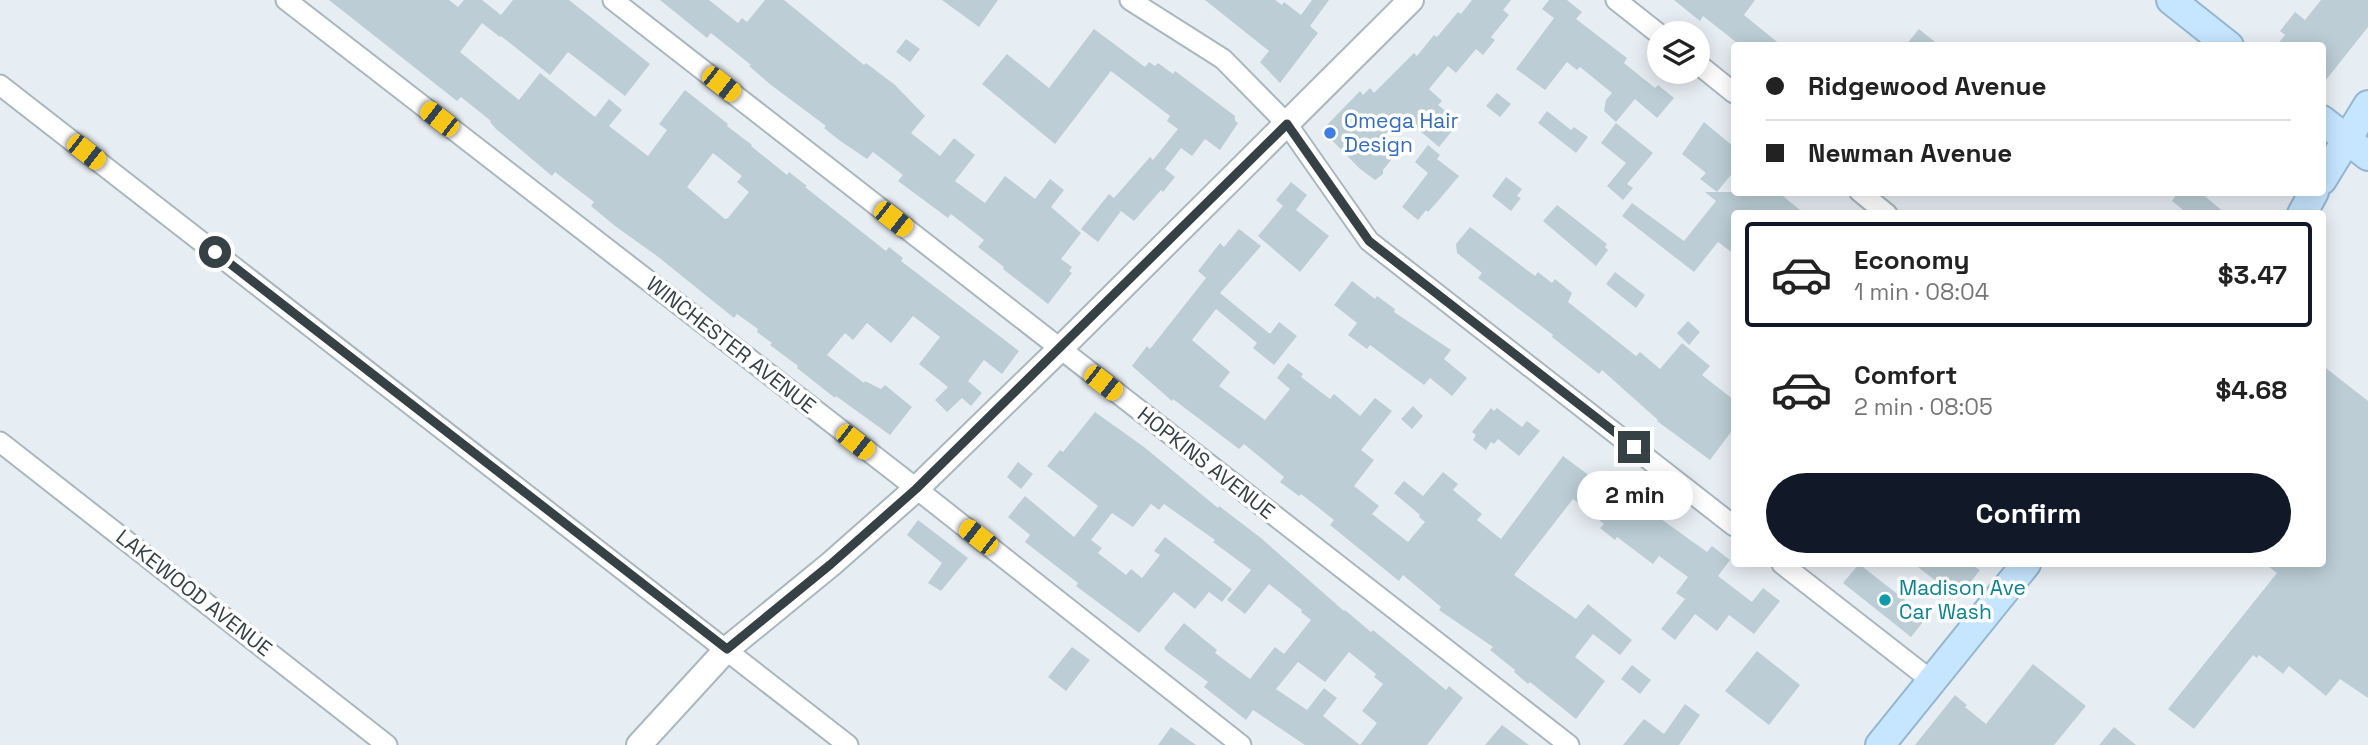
<!DOCTYPE html>
<meta charset="utf-8">
<style>
body{margin:0;font-family:"Space Grotesk",sans-serif;background:#f6f6f6;color:#222;height:100vh;display:flex;flex-direction:column;font-size:26px;white-space:nowrap}
*{box-sizing:border-box;margin:0}
p{font-size:23px;color:#767676}
.icon{flex:none;width:38px;height:38px;fill:none;stroke:currentColor;stroke-width:2;stroke-linecap:round;stroke-linejoin:round}
.map{position:relative;flex:1;overflow:hidden}
.details{position:absolute;left:1731px;top:210px;width:595px;height:357px;display:flex;flex-direction:column;background:#fff;border-radius:7px;box-shadow:0 4px 18px #0003}
.details>*{flex:none}
.banner{position:absolute;left:1731px;top:42px;width:595px;height:154px;border-radius:7px;box-shadow:0 4px 18px #0003;display:grid;align-content:center;height:154px;padding:0 35px;background:#fff}
.fabs{position:absolute;left:1647px;top:21px;display:grid;gap:14px}
.fabs a{display:grid;place-items:center;width:63px;height:63px;border-radius:50%;background:#fff;box-shadow:0 4px 18px #0003;font-size:35px}
.end{position:absolute;width:32px;height:32px;margin:-16px;border:9px solid #364146;background:#fff;box-shadow:0 0 0 4px #fff}
.from{border-radius:50%}
.bubble{position:absolute;height:49px;border-radius:24px;background:#fff;box-shadow:0 4px 18px #0003;font-size:23px;font-weight:700;line-height:49px;text-align:center}
.car{position:absolute;width:21px;height:42px;margin:-21px -10px;border-radius:9px;box-shadow:0 0 5px 2px #0007;background:linear-gradient(#f5c518 24%,#345 0 40%,#f5c518 0 76%,#345 0 86%,#f5c518 0)}
.banner b{display:flex;align-items:center;gap:24px;height:66px;font-size:26px}
.banner b+b{border-top:2px solid #e0e0e0}
.banner i{width:18px;height:18px;background:#222}
ul{padding:12px 0 0;list-style:none}
li{display:flex;align-items:center;gap:21px;height:105px;margin:0 14px 10px;padding:0 21px;border:4px solid transparent;border-radius:7px}
li div{flex:1}
li b{display:block;font-size:26px}
li em{font-style:normal;font-weight:700}
li.on{border-color:#111827}
li>.icon{width:63px;height:63px;stroke-width:1.5}
.button{display:flex;gap:14px;margin-top:auto;padding:14px 35px}
.button a{flex:1;height:80px;border-radius:42px;background:#111827;color:#fff;font-size:28px;font-weight:700;line-height:80px;text-align:center}
.map>svg:first-child{display:block}
</style>
<div class="map">
<svg width="2368" height="745" viewBox="0 0 2368 745">
<rect width="100%" height="100%" fill="#e7eef3"/>
<!-- building -->
<path fill="#bccdd5" fill-rule="evenodd" d="M329,0H449L458,7L464,0H482L501,15L513,0H569L650,64L625,96L568,52L550,75L501,36L500,37L482,23L460,52L519,100L540,73L595,117L609,99L622,110L609,126L648,156L667,130L659,124L685,90L728,124L727,126L752,145L751,146L787,175L789,172L807,186L805,187L886,251L889,247L903,258L901,261L1019,351L1002,374L984,360L968,381L982,393L971,406L962,398L947,412L935,400L948,387L919,364L940,337L913,316L891,343L867,323L853,340L845,333L827,355L864,383L865,381L881,389L885,385L912,407L890,435L836,396L835,398L797,368L798,366L770,345L772,343L757,332L758,329L737,314L734,318L657,256L615,226L591,206L594,202L555,172L552,176L496,129L490,122L491,121L461,97L457,101ZM713,153L742,176L737,182L749,192L728,218L725,219L687,187Z
M660,0H709L738,23L742,18L747,22L765,0H784L864,65L866,63L895,85L925,116L911,133L940,156L954,138L975,155L955,181L985,203L1005,176L1035,199L1050,179L1064,190L1051,207L1081,233L1061,259L1072,267L1069,271L1072,273L1048,304L1003,269L1004,267L978,247L984,240L951,214L948,218L898,181L903,175L873,152L867,159L839,140L824,128L826,126L771,85L749,66L751,65L711,33L707,38Z
M942,0H998L979,27Z
M1205,0H1275L1282,5L1284,2L1301,15L1312,0H1329L1310,26L1318,33L1280,83L1260,62L1269,51Z
M1472,0H1511L1503,10L1509,15L1491,37L1495,40L1483,55L1476,49L1456,73L1448,66L1429,89L1442,101L1438,105L1448,113L1445,117L1456,126L1439,147L1401,115L1379,142L1395,155L1383,170V174L1375,180L1359,168L1327,135V125L1360,91L1363,95L1370,88L1374,93L1414,53L1417,56L1434,35L1437,37L1458,12L1461,14Z
M1549,0H1567L1582,12L1576,19L1627,58L1624,63L1655,88L1658,85L1674,98L1657,118L1635,99L1616,122L1604,111L1606,100L1612,93L1580,67L1577,70L1567,62L1545,90L1516,69L1554,18L1542,9Z
M1674,0H1755L1744,15L1782,46H1741L1703,16L1700,21Z
M2321,0H2368V27L2322,85V46H2276L2285,35L2280,31L2295,12L2305,20Z
M1094,29L1145,67L1149,62L1155,66L1158,63L1173,74L1175,71L1235,116V121L1238,123L1220,150L1205,139L1192,156L1181,148L1165,169L1175,177L1163,192L1161,190L1134,221L1121,211L1098,242L1081,229L1109,194L1114,198L1150,157L1153,160L1178,129L1167,121L1170,116L1111,71L1055,144L982,84L1007,54L1049,88Z
M1919,29L1940,46H1905Z
M906,39L920,49L910,62L896,52Z
M1497,93L1511,104L1500,117L1486,106Z
M1547,111L1571,130L1574,127L1588,137L1576,153L1538,123Z
M1704,122L1734,147V171L1717,192H1778L1805,214H1734V254L1718,242L1694,272L1622,216L1632,203L1684,241L1716,201L1705,192H1717L1700,179L1706,173L1682,154Z
M1616,123L1653,153L1627,184L1633,188L1623,200L1607,186L1626,163L1601,143Z
M1428,145L1440,155L1437,159L1459,176L1437,202L1428,212L1426,210L1418,220L1402,207L1428,173L1415,162Z
M1506,177L1522,189L1517,196L1521,198L1511,211L1492,196Z
M1291,182L1307,195L1296,210L1329,236L1300,272L1258,236L1283,206L1276,200Z
M2178,192H2200L2226,214H2188L2172,201Z
M1557,205L1607,244L1605,247L1608,250L1596,266L1543,221Z
M1470,227L1535,276L1538,272L1552,283L1555,279L1572,293L1568,302L1636,356L1640,352L1660,369L1682,343L1710,366L1702,375L1734,400V428L1710,460L1657,421L1658,420L1602,370L1599,374L1552,337L1553,335L1478,278L1482,273L1457,253L1456,244Z
M1239,229L1261,246L1220,293L1270,334L1279,322L1297,336L1274,365L1253,348L1257,343L1216,309L1192,340L1230,372L1219,386L1265,420L1290,389L1277,378L1288,363L1303,374L1301,377L1330,399L1334,394L1360,416L1375,398L1392,411L1361,450L1374,460L1354,486L1379,506L1372,514L1408,542L1425,522L1419,517L1420,515L1394,493L1404,481L1423,496L1443,472L1458,484L1453,490L1482,514L1477,520L1501,539L1563,456L1598,482L1602,476L1627,496L1629,492L1644,504L1643,506L1707,552L1712,546L1730,560L1718,576L1752,602L1763,588L1780,601L1754,634L1729,615L1717,631L1695,614L1675,640L1661,629L1685,599L1676,593L1688,577L1659,556L1653,564L1617,537L1615,540L1600,528L1604,524L1573,499L1514,575L1576,619L1588,604L1632,640L1620,655L1593,634L1575,657L1605,681L1576,719L1530,682L1528,684L1514,672L1515,670L1490,650L1493,647L1439,610L1441,607L1403,575L1399,581L1330,525L1334,520L1301,494L1299,496L1280,482L1284,477L1244,444L1239,449L1173,399L1172,401L1132,366L1147,346L1150,349L1206,278L1198,271L1220,243L1224,247Z
M1615,272L1645,295L1636,308L1606,284Z
M1352,281L1375,299L1377,296L1395,309L1394,312L1451,350L1444,359L1467,378L1452,396L1430,378L1424,385L1370,345L1367,349L1348,335L1357,323L1334,305Z
M1688,321L1700,332L1689,345L1677,333Z
M2322,365L2368,401V698L2340,679L2326,696L2289,666L2283,674L2259,655L2257,658L2253,655L2194,729L2168,709L2277,573L2265,564H2322Z
M1413,406L1423,416L1412,429L1401,419Z
M1491,408L1494,411L1497,408L1522,427L1527,421L1540,431L1519,456L1498,439L1494,444L1491,442L1486,450L1473,440L1476,435L1472,432Z
M1095,412L1144,447L1218,508L1219,506L1261,538L1344,611L1345,610L1371,632L1373,630L1446,690L1449,686L1463,698L1427,745H1360L1377,723L1362,711L1383,684L1374,677L1376,674L1349,652L1325,682L1298,662L1276,689L1307,710L1324,688L1337,698L1323,716L1360,745H1305L1253,710L1246,720L1204,687L1208,682L1166,651L1164,648L1184,623L1217,650L1215,653L1250,679L1275,647L1284,654L1311,620L1301,612L1302,610L1269,584L1245,614L1227,600L1251,570L1213,542L1215,540L1164,504L1159,510L1151,504L1133,527L1112,513L1091,540L1102,548L1098,553L1126,575L1131,569L1142,578L1160,555L1154,551L1165,537L1232,589L1222,602L1209,592L1195,609L1174,592L1139,633L1076,586L1078,583L1025,542L1030,535L1008,517L1025,496L1074,537L1098,506L1047,466L1060,450L1063,452Z
M1018,462L1033,474L1021,489L1007,477Z
M918,520L968,558L941,591L928,583L942,563L907,535Z
M1859,564L1927,617L1911,637L1843,583Z
M1914,564H1971L1980,570L1958,598Z
M1072,647L1090,660L1066,691L1048,677Z
M1757,651L1800,685L1769,725L1725,691Z
M2033,664L2086,706L2054,745H1915L1955,695L1967,705L1965,707L1986,724Z
M1632,665L1651,680L1640,694L1621,679Z
M1685,704L1700,715L1679,745H1623L1644,719L1664,734Z
M1502,725L1529,745H1485Z
M1171,727L1196,745H1158Z
M2114,727L2136,745H2099Z"/>
<g fill="none" stroke-linecap="round" stroke-linejoin="round">
<defs>
<path id="minor" d="M286,0L899,475L1241,745
M613,0L1569,745
M1130,0L1223,59L1287,124L1369,241L1734,526
M1616,0L1659,34
M1698,64L1734,93
M0,85L848,745
M1860,192L1887,214
M0,442L387,745
M1782,564L1932,681"/>
<path id="tertiary" d="M639,745L727,649L831,564L916,489L1060,349L1411,0"/>
<path id="secondary" d="M2171,0L2229,46
M2322,120L2368,156
M2322,180L2368,105
M2302,214L2314,192
M1880,745L2026,564"/>
</defs>
<!-- minor casing -->
<use href="#minor" stroke="#a9b7be" stroke-width="23"/>
<!-- tertiary casing -->
<use href="#tertiary" stroke="#a9b7be" stroke-width="28"/>
<!-- secondary casing -->
<use href="#secondary" stroke="#94b6d0" stroke-width="32"/>
<!-- minor -->
<use href="#minor" stroke="#fff" stroke-width="19"/>
<!-- tertiary -->
<use href="#tertiary" stroke="#fff" stroke-width="24"/>
<!-- secondary -->
<use href="#secondary" stroke="#c6e5fe" stroke-width="28"/>
</g>
<g fill="none" stroke-linecap="round" stroke-linejoin="round">
<!-- route -->
<path stroke="#364146" stroke-width="9" d="M215,252L727,649L831,564L916,489L1287,124L1369,241L1634,447"/>
</g>
<!-- markers -->
<circle fill="#3f7fe0" stroke="#fff" stroke-width="2.5" cx="1330" cy="133" r="7"/>
<circle fill="#0f9aa8" stroke="#fff" stroke-width="2.5" cx="1885" cy="600" r="7"/>
<g text-anchor="middle" stroke-width="7" stroke-linejoin="round" paint-order="stroke">
<!-- shop labels -->
<g font-size="21" fill="#366cbe" stroke="#fff" text-anchor="start">
<text x="1344" y="128">Omega Hair<tspan x="1344" dy="24">Design</tspan></text>
</g>
<!-- street labels -->
<g font-size="21" fill="#364146" stroke="#fff">
<text transform="translate(731 345) rotate(38)" y="7">WINCHESTER AVENUE</text>
<text transform="translate(1206 463) rotate(38)" y="7">HOPKINS AVENUE</text>
<text transform="translate(194 593) rotate(38)" y="7">LAKEWOOD AVENUE</text>
</g>
<!-- culture labels -->
<g font-size="21" fill="#0d838f" stroke="#fff" text-anchor="start">
<text x="1899" y="595">Madison Ave<tspan x="1899" dy="24">Car Wash</tspan></text>
</g>
</g>
</svg>
<div class="fabs">
<a><svg class="icon" aria-label="layers" viewBox="0 0 24 24"><path d="M12 4l9 5-9 5-9-5zM3 14l9 5 9-5"/></svg></a>
</div>
<i class="end from" style="left:215px;top:252px"></i>
<i class="end" style="left:1634px;top:447px"></i>
<div class="bubble" style="left:1577px;top:471px;width:116px">2 min</div>
<i class="car" style="left:721px;top:84px;rotate:128deg"></i>
<i class="car" style="left:439px;top:119px;rotate:308deg"></i>
<i class="car" style="left:86px;top:152px;rotate:128deg"></i>
<i class="car" style="left:893px;top:219px;rotate:128deg"></i>
<i class="car" style="left:1103px;top:383px;rotate:128deg"></i>
<i class="car" style="left:855px;top:442px;rotate:128deg"></i>
<i class="car" style="left:978px;top:537px;rotate:308deg"></i>
<div class="banner">
<b><i class="from"></i>Ridgewood Avenue</b>
<b><i></i>Newman Avenue</b>
</div>
<section class="details">
<ul>
<li class="on"><svg class="icon" aria-label="car" viewBox="0 0 24 24"><path d="M5 17H2v-5l4-1 3-4h7l3 4 3 1v5h-3M9 17h6M6 11h13"/><circle cx="7" cy="17" r="2"/><circle cx="17" cy="17" r="2"/></svg><div><b>Economy</b><p>1 min · 08:04</p></div><em>$3.47</em></li>
<li><svg class="icon" aria-label="car" viewBox="0 0 24 24"><path d="M5 17H2v-5l4-1 3-4h7l3 4 3 1v5h-3M9 17h6M6 11h13"/><circle cx="7" cy="17" r="2"/><circle cx="17" cy="17" r="2"/></svg><div><b>Comfort</b><p>2 min · 08:05</p></div><em>$4.68</em></li>
</ul>
<div class="button"><a>Confirm</a></div>
</section>
</div>
